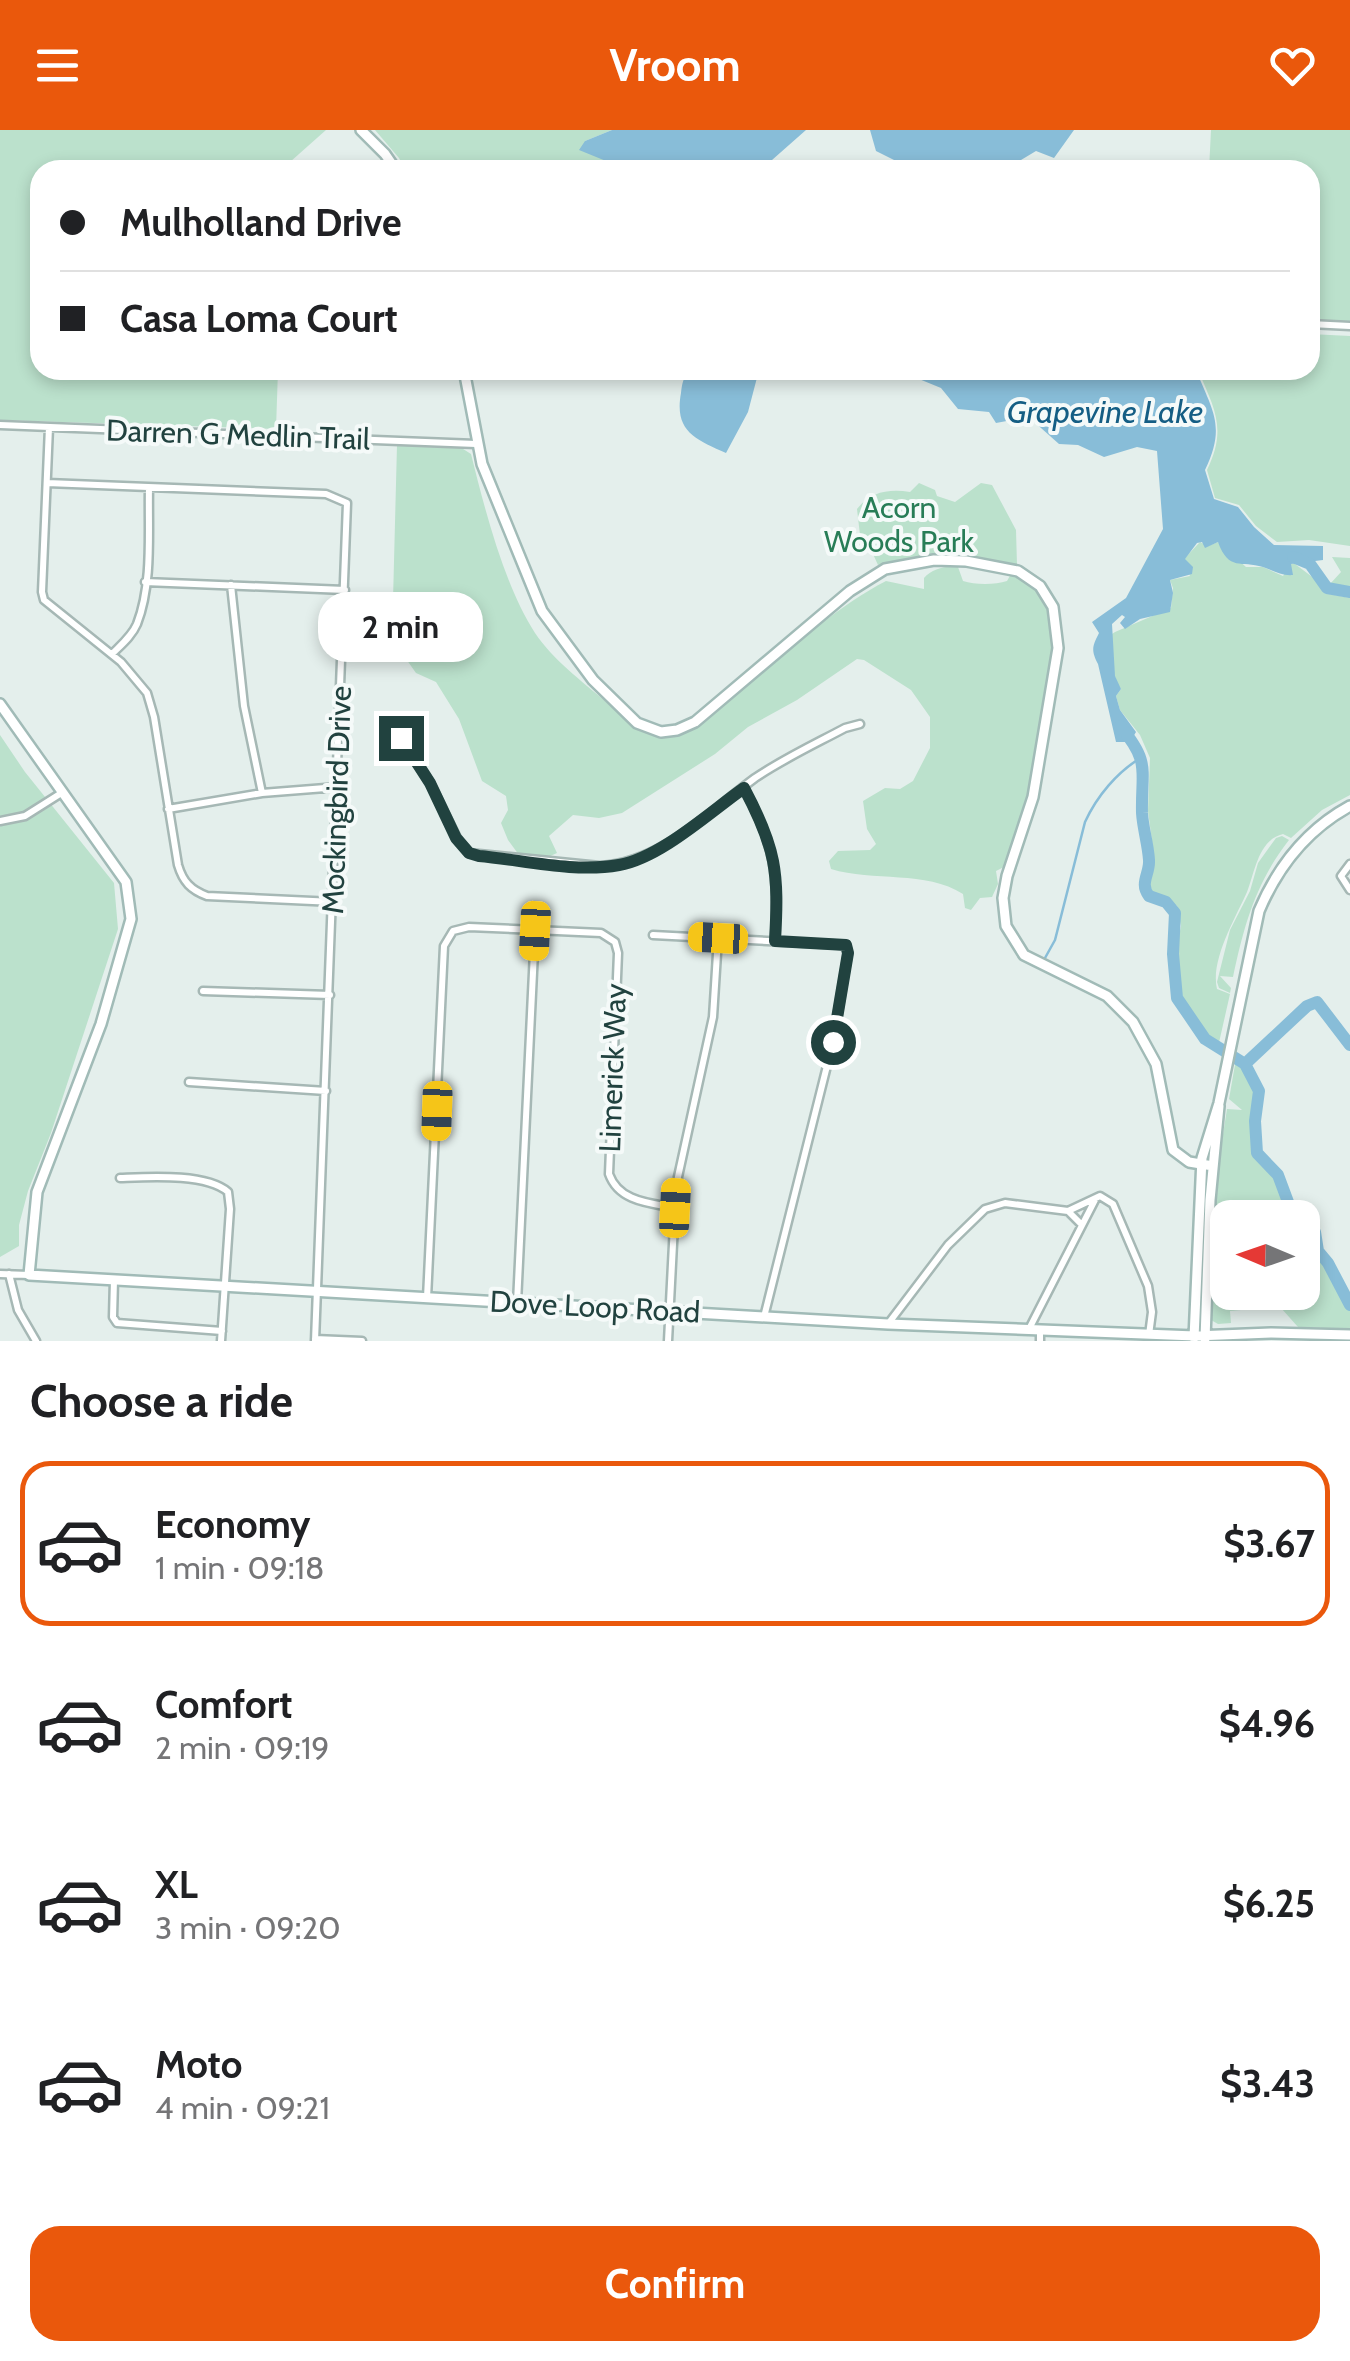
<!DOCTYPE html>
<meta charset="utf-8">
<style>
body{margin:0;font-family:Cabin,sans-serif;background:#f6f6f6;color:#202124;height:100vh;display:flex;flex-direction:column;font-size:38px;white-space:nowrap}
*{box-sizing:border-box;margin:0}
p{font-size:32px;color:#757577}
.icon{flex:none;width:55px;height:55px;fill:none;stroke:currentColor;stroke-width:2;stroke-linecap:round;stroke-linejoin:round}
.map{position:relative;height:1211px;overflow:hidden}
.side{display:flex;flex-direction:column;background:#fff;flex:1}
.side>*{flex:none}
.hud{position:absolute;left:30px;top:30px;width:1290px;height:220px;border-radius:30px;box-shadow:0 5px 15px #0003;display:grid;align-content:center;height:220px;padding:0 30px;background:#fff}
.needle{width:65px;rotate:272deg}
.controls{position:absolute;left:1210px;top:1070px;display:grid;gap:20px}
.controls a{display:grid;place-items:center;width:110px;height:110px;border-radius:20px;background:#fff;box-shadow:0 5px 15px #0003;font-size:50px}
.end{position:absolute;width:45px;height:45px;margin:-22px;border:12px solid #21423f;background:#fff;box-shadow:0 0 0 5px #fff}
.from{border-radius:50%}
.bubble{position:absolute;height:70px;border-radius:30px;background:#fff;box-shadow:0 5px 15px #0003;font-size:32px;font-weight:700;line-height:70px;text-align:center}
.car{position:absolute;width:30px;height:60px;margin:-30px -15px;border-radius:12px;box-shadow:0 0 8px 2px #0007;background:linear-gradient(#f5c518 24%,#345 0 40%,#f5c518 0 76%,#345 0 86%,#f5c518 0)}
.hud b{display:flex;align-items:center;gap:35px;height:95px;font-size:38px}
.hud b+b{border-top:2px solid #e0e0e0}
.hud i{width:25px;height:25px;background:#202124}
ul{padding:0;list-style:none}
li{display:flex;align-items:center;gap:30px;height:165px;margin:0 20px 15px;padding:0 10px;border:5px solid transparent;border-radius:30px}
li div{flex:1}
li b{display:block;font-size:38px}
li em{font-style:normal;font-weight:700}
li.on{border-color:#ea580c}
li>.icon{width:90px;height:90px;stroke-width:1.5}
h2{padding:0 30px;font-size:45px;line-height:120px}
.primary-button{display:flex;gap:20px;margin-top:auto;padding:20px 30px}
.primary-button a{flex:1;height:115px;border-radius:30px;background:#ea580c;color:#fff;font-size:40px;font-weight:700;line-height:115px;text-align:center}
header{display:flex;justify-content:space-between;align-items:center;height:130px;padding:0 30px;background:#ea580c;color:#fff;font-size:45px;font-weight:700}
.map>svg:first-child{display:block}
</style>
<header><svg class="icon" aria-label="menu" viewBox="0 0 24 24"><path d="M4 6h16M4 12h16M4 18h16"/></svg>Vroom<svg class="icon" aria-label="heart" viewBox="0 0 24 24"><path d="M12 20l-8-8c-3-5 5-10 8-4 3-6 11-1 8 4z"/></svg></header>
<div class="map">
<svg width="1350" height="1211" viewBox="0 0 1350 1211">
<rect width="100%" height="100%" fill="#e4efec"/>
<!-- green -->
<path fill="#bbe1cc" d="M0,0H326L281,40H40V240H278L276,299L0,290Z
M375,0H612L585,11L606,31H623L621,40H405L399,28Z
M1211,0H1350V195L1310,193V40H1209Z
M1310,204L1350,206V416L1309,410L1277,412L1256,396L1239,375L1215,368L1207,340C1227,299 1215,280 1198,240H1310Z
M397,315L460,317L471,324C485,380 504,455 535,503C553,530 582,551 606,572C629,593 653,616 686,602C707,593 724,575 741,561C788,522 832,479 886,451L924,459V448C932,439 946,435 958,437L963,451C975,455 995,455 1007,451L1011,444C1031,452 1045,466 1051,488C1057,512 1050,540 1046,565C1037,624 1028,682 1004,737L996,741L998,754L992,767L980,768L971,780L965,778L963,764C926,740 873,752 831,739L829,731L838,721L870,720L876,714L867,699L863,671L885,658L900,659L913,651L930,618V587L911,560L864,530L857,529L797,570L748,597L715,624L622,683L599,688L573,685L549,706L557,723L548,727L519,725L508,710L501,693L508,680L506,666L482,651L459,589L436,552L416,543L392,509Z
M919,353L935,360L937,366L955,372L981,353L992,355L1016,400L1017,435C968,425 927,421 878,435L868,413L860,405L857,379C871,361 890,359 910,362Z
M1200,412L1208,416L1218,412L1246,437H1263L1283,446L1291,434H1295L1315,449L1324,463L1350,468V665L1322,680L1291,708L1283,704C1258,710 1255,742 1247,762C1236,787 1210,830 1217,859L1230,864L1218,917L1201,902L1179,867L1176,821L1181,796L1177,776L1149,760L1147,755L1154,726L1148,681L1150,628L1140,605L1120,580L1116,566L1121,559C1111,547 1111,520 1112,504L1115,502L1171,478L1173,458L1170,450L1190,446L1184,429Z
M1332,427L1350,428V457L1330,454L1341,442Z
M0,605L25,642L114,753L118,799L51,1003L28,1061L19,1095V1116L0,1127Z
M1282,706L1289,710C1256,752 1244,795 1233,847L1220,846L1231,858L1230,863L1219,858L1217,852L1230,800L1250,761L1258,733L1276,708Z
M1236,929L1245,934L1257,954V1023L1278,1045L1294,1087L1228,1088V1162L1250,1164L1241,1180L1230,1181L1231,1193L1218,1194L1211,1190L1215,1055L1227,979L1242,980L1229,969Z
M1303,1094L1315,1102L1318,1121L1328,1133L1350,1175V1199L1298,1197L1273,1169L1264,1164L1302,1162Z"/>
<!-- water -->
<path fill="#88bdd8" d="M612,0H806L772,30L774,40H621L622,31H606L579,20L585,11Z
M870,0H1074L1054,28L1036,21L1006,39L997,40L902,34L876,21Z
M689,240H759L748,282L726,323C695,309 674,301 681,263C682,254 683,248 689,240Z
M897,240H1196C1213,282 1226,296 1205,340L1214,369L1238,377L1254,397L1274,415L1323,416V430L1291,434L1293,445C1282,446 1274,441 1263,437C1241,430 1229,442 1218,412L1205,418L1202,412L1197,413L1185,429L1193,437L1192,444L1170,450L1173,463L1170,482L1140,489L1125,499L1120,493L1125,487L1122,485L1112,494L1115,546L1121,559L1116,566L1120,580L1136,602L1130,612H1116L1098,534C1091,520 1092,517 1099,503L1092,492L1126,468L1163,399L1157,321L1137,317L1104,327L1078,315L1059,314L1023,282L1012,290L996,293L989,282L958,279L941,258Z"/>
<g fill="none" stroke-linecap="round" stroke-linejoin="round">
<!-- stream -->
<path stroke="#88bdd8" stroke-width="2.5" d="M1045,828L1055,810L1085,692C1097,666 1117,642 1142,627"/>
<!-- river -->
<path stroke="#88bdd8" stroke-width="12" d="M1293,427L1310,434L1327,458L1350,462
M1120,596C1151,633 1141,639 1142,683C1143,699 1148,714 1149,730C1150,744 1139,753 1149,766L1166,772L1175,783L1173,824L1177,868L1205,909L1245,934L1307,876L1317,872L1350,915
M1245,934L1259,961L1255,991L1257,1023L1278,1045L1294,1088
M1302,1094L1315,1102L1318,1121L1328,1133L1350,1175"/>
<defs>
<path id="street" d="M1310,194L1350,196
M0,295L476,314
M49,297L42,462L44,470L121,532L147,563L154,587L178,735C183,752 191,760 207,766L334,772
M47,353L326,364L347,373L315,1211
M145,452L345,460
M231,455L244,576L262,663
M112,524C121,515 132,506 137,494C153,453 148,401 149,358
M401,608L430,653L457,708L469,723L600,736C660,733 709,682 755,648C783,629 815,614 845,598L860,594
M744,658C776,718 778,743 775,811
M168,679L262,663L338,657
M0,691L25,686L63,662
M1350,734L1341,746L1350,760
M653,805L846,815L848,823L833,912L764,1187
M203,861L330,865
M189,952L326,961
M120,1048C148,1047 206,1043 228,1062L230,1079L221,1211
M1068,1081L1082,1095
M0,1144L29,1145
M9,1144L18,1180L36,1211
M114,1150L113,1187L117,1193L222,1201
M427,1168L444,816L453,801L469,797L601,803L615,812L618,823L609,1044C619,1072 650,1073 675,1078
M517,1173L535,801
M888,1194L948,1115L985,1079L1005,1073L1068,1081L1100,1066L1113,1074L1148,1156L1152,1182L1149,1205
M1029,1199L1096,1068
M315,1209L362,1211
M668,1211L676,1056L713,887L718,808
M1040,1211V1200"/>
<path id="secondary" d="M361,0L385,24L396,40
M464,240L482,334L542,481L593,550L637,593L661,602L677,600L695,592L850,461L885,439L934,430L966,431L1018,441L1040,456L1053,477L1058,518L1033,667L1007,746L1003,768L1006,796L1024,825L1107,866L1133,892L1156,934L1173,1020L1189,1032L1213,1036
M0,574L126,752L131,789L101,894L37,1062L29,1145L888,1194L1195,1206L1271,1203L1350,1205
M1194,1208L1202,1028L1219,973L1259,781C1278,736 1306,700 1350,676
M1205,1209L1210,1070L1219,976"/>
</defs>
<!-- street casing -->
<use href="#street" stroke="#a6b8b5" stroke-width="11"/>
<!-- secondary casing -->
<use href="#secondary" stroke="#a1bbb7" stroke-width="14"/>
<!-- street -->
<use href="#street" stroke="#fff" stroke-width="6"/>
<!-- secondary -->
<use href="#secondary" stroke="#fff" stroke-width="9"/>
</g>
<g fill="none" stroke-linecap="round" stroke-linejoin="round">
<!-- route -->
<path stroke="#21423f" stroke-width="12" d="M401,608L430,653L456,708L469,723L479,726C523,730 575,743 619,735C660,728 710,682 744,658C776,718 779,742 775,811L846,815L848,823L833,912"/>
</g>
<g text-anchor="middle" stroke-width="8" stroke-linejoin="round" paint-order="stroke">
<!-- street labels -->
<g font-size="30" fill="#21423f" stroke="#f5faf9">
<text transform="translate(238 305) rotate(2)" y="10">Darren G Medlin Trail</text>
<text transform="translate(337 670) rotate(-88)" y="10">Mockingbird Drive</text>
<text transform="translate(613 938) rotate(-88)" y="10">Limerick Way</text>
<text transform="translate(595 1177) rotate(3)" y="10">Dove Loop Road</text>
</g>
<!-- park labels -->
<g font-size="30" fill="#287d57" stroke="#f5faf9">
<text x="899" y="388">Acorn<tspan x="899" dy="34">Woods Park</tspan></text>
</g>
<!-- water labels -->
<g font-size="32" font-style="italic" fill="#155e84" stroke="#f5faf9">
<text x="1105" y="293">Grapevine Lake</text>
</g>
</g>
</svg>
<div class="controls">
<a><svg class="needle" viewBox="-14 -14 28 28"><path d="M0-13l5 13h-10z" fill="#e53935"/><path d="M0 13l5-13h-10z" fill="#757577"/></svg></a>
</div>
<i class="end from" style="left:833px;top:912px"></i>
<i class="end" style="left:401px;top:608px"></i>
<div class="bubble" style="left:318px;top:462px;width:165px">2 min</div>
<i class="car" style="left:535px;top:801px;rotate:183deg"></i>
<i class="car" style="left:718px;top:808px;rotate:273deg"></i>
<i class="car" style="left:437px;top:981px;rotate:182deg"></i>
<i class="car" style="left:675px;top:1078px;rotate:3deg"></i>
<div class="hud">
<b><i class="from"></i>Mulholland Drive</b>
<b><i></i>Casa Loma Court</b>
</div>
</div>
<section class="side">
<h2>Choose a ride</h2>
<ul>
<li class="on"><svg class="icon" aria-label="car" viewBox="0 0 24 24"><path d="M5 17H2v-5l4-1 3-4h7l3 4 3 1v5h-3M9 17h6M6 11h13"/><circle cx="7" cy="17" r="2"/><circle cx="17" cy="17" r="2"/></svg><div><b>Economy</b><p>1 min · 09:18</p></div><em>$3.67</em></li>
<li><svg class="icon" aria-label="car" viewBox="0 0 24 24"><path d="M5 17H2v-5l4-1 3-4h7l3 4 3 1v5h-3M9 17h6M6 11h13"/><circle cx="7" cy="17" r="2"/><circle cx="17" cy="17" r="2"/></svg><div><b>Comfort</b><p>2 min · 09:19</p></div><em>$4.96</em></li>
<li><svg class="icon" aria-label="car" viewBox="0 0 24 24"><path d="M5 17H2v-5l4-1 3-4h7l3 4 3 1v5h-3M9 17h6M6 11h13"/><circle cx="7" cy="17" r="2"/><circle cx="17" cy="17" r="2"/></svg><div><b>XL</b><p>3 min · 09:20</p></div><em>$6.25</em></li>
<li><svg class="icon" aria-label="car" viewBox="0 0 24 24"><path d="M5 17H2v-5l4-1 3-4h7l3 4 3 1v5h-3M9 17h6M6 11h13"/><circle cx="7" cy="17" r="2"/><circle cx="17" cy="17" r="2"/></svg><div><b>Moto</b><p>4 min · 09:21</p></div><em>$3.43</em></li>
</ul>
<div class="primary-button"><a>Confirm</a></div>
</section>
